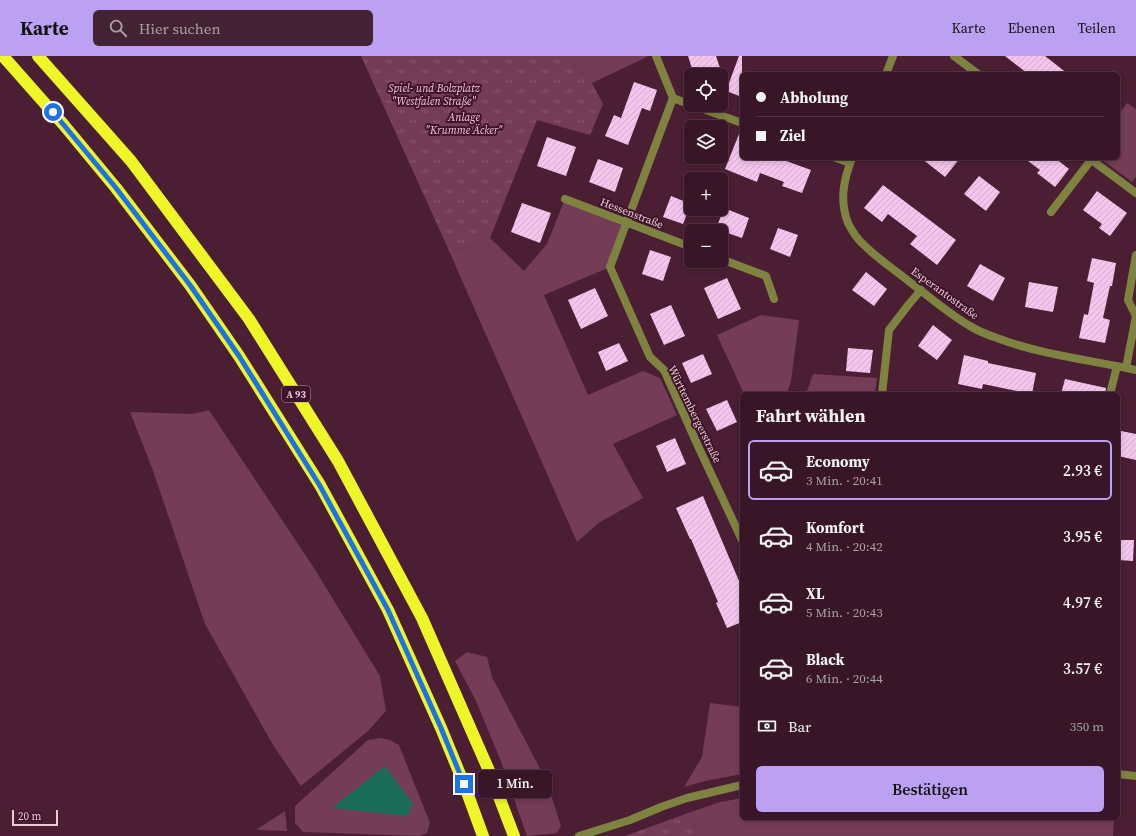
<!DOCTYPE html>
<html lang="de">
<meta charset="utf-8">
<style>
body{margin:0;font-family:"Source Serif 4",serif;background:#432333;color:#f1f3f6;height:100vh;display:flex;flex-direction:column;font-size:15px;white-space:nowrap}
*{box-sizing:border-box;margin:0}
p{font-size:13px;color:#ab9fa7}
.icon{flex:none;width:22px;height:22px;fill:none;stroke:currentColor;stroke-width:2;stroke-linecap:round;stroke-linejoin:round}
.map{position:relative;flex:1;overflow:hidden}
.details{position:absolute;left:740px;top:336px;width:380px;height:428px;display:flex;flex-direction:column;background:#381627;border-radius:6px;box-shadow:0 2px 6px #0003,0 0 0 1px #523544}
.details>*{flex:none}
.guide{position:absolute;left:740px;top:16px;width:380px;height:88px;border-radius:6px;box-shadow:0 2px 6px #0003,0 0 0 1px #523544;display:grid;align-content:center;height:88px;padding:0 16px;background:#381627}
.buttons{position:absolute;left:684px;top:12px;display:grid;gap:8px}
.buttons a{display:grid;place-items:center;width:44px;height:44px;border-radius:6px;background:#381627;box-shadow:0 2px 6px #0003,0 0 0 1px #523544;font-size:20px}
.scale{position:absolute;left:12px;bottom:10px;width:46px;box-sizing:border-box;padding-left:4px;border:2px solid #e8cbd7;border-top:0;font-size:11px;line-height:14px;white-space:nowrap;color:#e8cbd7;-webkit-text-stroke:3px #3f142a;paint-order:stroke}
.end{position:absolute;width:18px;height:18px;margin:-9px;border:5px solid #1a73e8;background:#fff;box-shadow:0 0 0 2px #fff}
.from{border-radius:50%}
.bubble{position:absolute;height:28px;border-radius:6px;background:#381627;box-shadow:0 2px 6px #0003,0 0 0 1px #523544;font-size:13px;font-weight:600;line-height:28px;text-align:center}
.guide b{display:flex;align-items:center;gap:14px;height:38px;font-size:15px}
.guide b+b{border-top:1px solid #523544}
.guide i{width:10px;height:10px;background:#f1f3f6}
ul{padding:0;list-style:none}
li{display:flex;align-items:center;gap:12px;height:60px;margin:0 8px 6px;padding:0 8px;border:2px solid transparent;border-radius:6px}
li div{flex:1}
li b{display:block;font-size:15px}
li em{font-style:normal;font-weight:600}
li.on{border-color:#bca0f2}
li>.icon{width:36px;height:36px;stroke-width:1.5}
h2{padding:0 16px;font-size:18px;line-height:48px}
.pay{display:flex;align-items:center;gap:10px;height:44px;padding:0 16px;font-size:15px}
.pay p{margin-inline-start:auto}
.cta{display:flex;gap:8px;margin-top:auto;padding:8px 16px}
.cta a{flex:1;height:46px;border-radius:6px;background:#bca0f2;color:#111;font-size:16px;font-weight:600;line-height:46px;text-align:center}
header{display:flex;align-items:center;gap:24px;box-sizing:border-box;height:56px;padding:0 20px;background:#bca0f2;color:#111}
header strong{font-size:19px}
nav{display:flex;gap:22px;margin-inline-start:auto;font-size:14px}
.search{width:280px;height:36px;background:#432333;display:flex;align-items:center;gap:10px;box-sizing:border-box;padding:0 14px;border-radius:6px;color:#ab9fa7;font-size:15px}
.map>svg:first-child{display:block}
</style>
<header>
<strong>Karte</strong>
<div class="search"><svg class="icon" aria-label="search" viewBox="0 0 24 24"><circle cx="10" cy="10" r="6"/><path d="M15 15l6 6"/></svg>Hier suchen</div>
<nav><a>Karte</a><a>Ebenen</a><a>Teilen</a></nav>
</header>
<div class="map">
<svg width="1136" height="780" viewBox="0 0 1136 780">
<defs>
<pattern id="park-tufts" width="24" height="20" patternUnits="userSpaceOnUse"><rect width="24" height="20" fill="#753c57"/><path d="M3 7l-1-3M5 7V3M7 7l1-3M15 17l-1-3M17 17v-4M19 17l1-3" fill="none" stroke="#89576e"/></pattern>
<pattern id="building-hatch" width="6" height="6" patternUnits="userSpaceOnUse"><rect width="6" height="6" fill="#f4c6ed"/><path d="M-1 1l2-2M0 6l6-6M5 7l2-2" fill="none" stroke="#d1abca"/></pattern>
</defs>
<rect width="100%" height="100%" fill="#4b1e34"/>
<!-- grass -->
<path fill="#753c57" d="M565,0H647V1L592,27Z
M1127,47L1136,53V121L1132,126L1100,102H1118V59Z
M565,143L626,167L610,211L544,239L588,339L643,315L660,322L677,359L613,388L643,442L600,466L577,486L450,197L490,182L524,215L547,188Z
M761,259L799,264L791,325L787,338H744L717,279Z
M813,318L877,322L875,338H806Z
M209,354L314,512L380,620L386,655L368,675L301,730L273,689L205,568L152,412L130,356L193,358Z
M467,596L487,601L492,621L546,724L561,770L557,777L527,780L500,703L476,645L455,605Z
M710,647L742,651V718L705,725L684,731L702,701Z
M380,682L390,684L399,689L430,767L427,777L420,780L303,776L295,767V750L368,684Z
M742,742V762H1114L1113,780H699L691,756L720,746Z
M285,755L287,775L256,774Z"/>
<!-- park -->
<path fill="url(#park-tufts)" d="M361,0H565L592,27L603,48L590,79L537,64L490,182L450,197Z
M691,756L699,780H625Z"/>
<!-- water -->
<path fill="#1a6d58" d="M385,710L413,748L407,760L332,752Z"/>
<!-- building -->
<path fill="url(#building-hatch)" d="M688,0H716L720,12L701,19H694Z
M739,0H742V41L726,35Z
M1005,0H1045L1068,18H1028Z
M634,26L657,34L650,55L642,52L628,89L605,80L614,59L621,62Z
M741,73L742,102H778L811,114L802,137L782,130L784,126L760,117L757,126L725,113Z
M547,81L576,91L566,120L537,110Z
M921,102H960L945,121Z
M1024,102H1055L1069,113L1055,131L1037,117L1040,114Z
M598,103L623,112L615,136L589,126Z
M979,120L1000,136L986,155L964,138Z
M883,129L956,184L937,209L910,188L917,180L888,158L882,166L864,152Z
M1097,135L1127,157L1110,180L1099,172L1102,168L1083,154Z
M671,140L691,148L683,168L663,161Z
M522,147L551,157L540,187L511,176Z
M724,152L749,162L742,182L716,173Z
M778,172L798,179L790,201L770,193Z
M650,194L671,201L663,225L642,218Z
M1092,202L1116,207L1112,230H1110L1103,262L1110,264L1105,287L1079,282L1084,258L1088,259L1094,227L1087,225Z
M980,208L1005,222L993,245L967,230Z
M866,216L887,233L874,250L852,234Z
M727,222L741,253L718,263L704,232Z
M1029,226L1058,231L1053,256L1025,251Z
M595,232L608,260L581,273L568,244Z
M671,249L685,280L664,289L650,258Z
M933,269L952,284L937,304L918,290Z
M619,287L628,305L606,315L598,296Z
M848,292L873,294L870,317L846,315Z
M703,298L712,318L691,327L682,307Z
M964,299L988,305V307L1036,317L1032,338L983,328L982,333L958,328Z
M1065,323L1106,332L1105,338H1061Z
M727,344L737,366L717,375L706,353Z
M1121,375L1136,378V404L1118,400V389Z
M675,382L686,408L667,416L656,390Z
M703,440L742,532V566L727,572L716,547L718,546L691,483H690L676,452Z
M1118,484H1134L1133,505L1118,504Z"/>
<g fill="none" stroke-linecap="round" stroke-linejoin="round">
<!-- street -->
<path stroke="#7f8340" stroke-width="8" d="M656,0L673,42
M954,0L978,18
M886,18L893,0
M673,42L610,211L650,301L664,314L698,390L742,484
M673,42L691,49
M692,49L742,67
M836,102L850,107
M852,102C844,123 839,144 848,167C852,175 857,183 864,189C878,203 895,214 911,227C930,241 949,258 970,270C978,275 988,279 997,282C1042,299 1090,304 1136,314
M1089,102L1136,137
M565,143L691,191
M1051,156L1091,104
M721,203L766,220L774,243
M1126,312L1136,260L1128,244L1136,199
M882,338L889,274L909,248L921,234
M1110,338L1117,310
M1118,718L1136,720
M579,780L630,764L661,751L687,742L742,729"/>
<!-- highway -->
<path stroke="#eff627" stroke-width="12" d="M3,0L63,68L116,132L190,229L239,300L320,429L388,554L441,672L464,728L483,780
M38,0L131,105L249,263L338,405L422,562L490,717L514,780"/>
</g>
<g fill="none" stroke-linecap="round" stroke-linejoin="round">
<!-- route -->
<path stroke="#1a73e8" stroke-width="5" d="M53,56L116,132L190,229L239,300L320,430L388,554L441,672L464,728"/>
</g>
<g text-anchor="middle" stroke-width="4" stroke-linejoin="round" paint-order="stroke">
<!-- shield labels -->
<rect fill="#3f142a" stroke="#b594a3" stroke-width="1" x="282" y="330" width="28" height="16" rx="3"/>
<g font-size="10" font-weight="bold" fill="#e8cbd7">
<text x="296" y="342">A 93</text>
</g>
<!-- park labels -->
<g font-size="11" font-style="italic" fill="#f7c1d8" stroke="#3f142a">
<text x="434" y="36">Spiel- und Bolzplatz<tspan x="434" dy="13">"Westfalen Straße"</tspan></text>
<text x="464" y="65">Anlage<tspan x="464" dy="13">"Krumme Äcker"</tspan></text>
</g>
<!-- street labels -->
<g font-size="11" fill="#e8cbd7" stroke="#3f142a">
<text transform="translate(632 157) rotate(21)" y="4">Hessenstraße</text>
<text transform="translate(945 237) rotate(36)" y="4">Esperantostraße</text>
<text transform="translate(695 358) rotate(64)" y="4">Württembergerstraße</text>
</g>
</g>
</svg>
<div class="buttons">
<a><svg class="icon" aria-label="locate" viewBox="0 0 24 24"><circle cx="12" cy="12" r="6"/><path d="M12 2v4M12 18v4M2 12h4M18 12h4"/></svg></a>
<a><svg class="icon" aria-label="layers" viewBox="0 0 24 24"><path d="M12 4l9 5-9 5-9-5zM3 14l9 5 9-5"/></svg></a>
<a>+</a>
<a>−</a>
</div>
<div class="scale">20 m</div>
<i class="end from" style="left:53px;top:56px"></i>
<i class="end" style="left:464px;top:728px"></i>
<div class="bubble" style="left:478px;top:714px;width:74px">1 Min.</div>
<div class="guide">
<b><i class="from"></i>Abholung</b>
<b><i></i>Ziel</b>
</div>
<section class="details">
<h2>Fahrt wählen</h2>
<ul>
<li class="on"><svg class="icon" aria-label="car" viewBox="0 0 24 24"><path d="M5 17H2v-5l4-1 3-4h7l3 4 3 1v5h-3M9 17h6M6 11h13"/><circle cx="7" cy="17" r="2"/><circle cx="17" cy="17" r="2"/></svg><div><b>Economy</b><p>3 Min. · 20:41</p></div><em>2.93 €</em></li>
<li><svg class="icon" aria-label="car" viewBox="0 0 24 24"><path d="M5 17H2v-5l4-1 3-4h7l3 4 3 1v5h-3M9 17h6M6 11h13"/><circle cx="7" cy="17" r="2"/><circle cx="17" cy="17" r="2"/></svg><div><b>Komfort</b><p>4 Min. · 20:42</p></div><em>3.95 €</em></li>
<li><svg class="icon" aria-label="car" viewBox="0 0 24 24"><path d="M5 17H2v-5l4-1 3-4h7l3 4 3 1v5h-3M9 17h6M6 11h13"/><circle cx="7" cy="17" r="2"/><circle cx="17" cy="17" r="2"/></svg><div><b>XL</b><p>5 Min. · 20:43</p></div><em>4.97 €</em></li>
<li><svg class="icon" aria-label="car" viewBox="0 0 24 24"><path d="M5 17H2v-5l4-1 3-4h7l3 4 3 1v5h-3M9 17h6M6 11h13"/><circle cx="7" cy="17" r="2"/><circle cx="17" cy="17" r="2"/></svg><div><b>Black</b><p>6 Min. · 20:44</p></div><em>3.57 €</em></li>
</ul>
<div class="pay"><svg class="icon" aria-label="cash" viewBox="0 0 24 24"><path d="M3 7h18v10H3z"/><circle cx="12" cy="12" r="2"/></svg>Bar<p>350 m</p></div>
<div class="cta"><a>Bestätigen</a></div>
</section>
</div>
